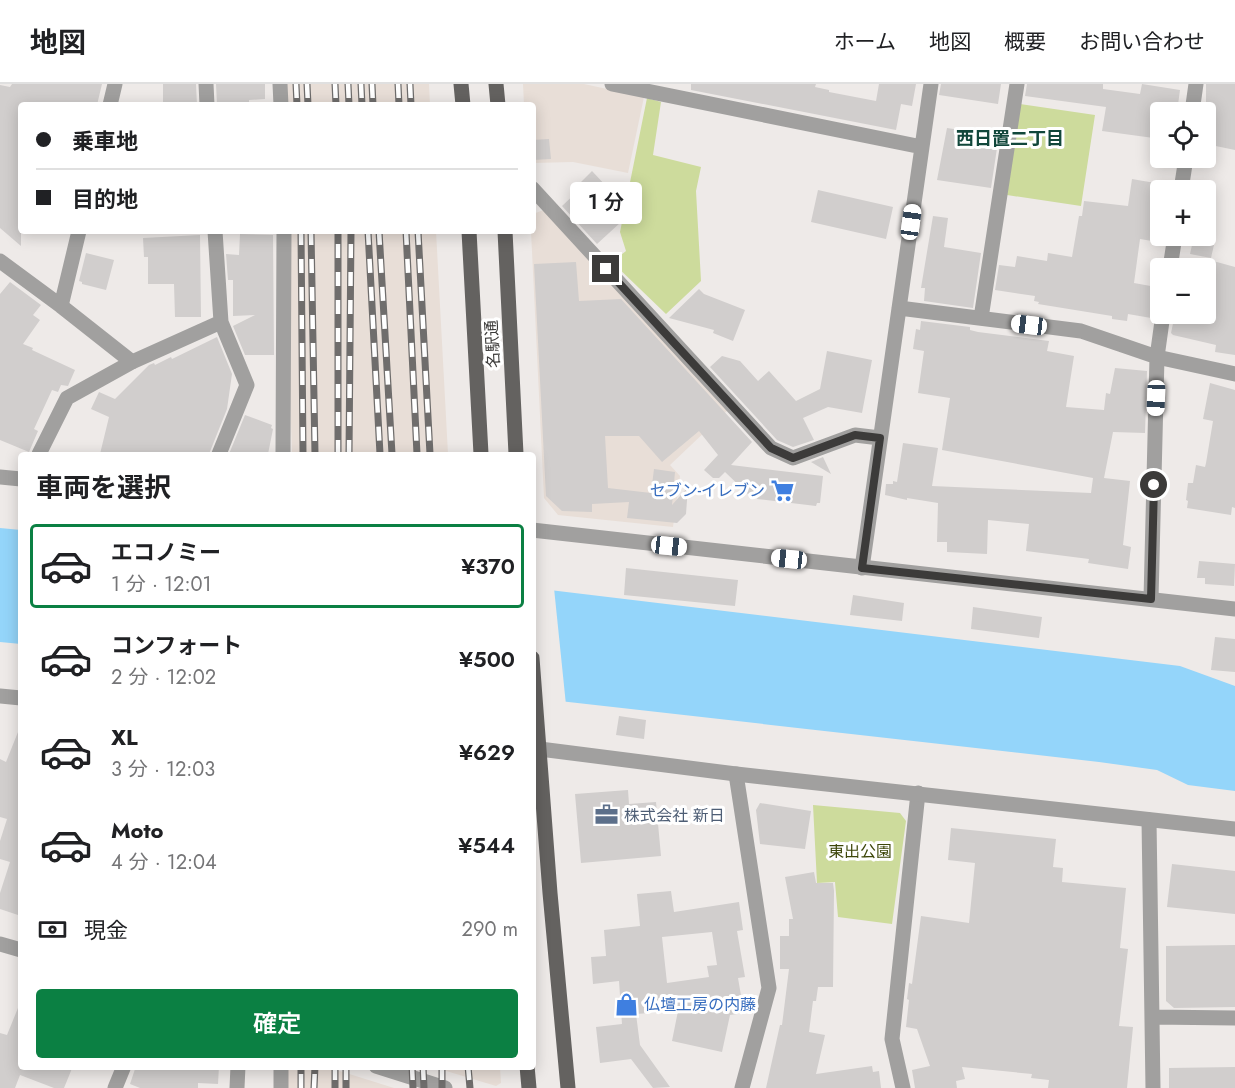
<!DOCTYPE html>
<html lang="ja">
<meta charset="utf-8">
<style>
body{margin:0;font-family:Jost,"Noto Sans JP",sans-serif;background:#f2f2f2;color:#202124;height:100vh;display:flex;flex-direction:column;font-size:22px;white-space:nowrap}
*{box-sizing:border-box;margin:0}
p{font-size:20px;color:#757577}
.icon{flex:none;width:33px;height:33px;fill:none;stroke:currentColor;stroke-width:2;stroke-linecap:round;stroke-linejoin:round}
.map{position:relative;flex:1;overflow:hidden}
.side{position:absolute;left:18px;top:368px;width:518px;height:618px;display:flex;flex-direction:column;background:#fff;border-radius:6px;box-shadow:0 3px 15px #0003}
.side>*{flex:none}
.hud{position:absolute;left:18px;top:18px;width:518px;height:132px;border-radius:6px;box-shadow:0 3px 15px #0003;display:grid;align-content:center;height:132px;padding:0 18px;background:#fff}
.controls{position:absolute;left:1150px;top:18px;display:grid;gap:12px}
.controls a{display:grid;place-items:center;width:66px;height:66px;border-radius:6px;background:#fff;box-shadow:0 3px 15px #0003;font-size:30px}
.end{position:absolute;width:27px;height:27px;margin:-14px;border:8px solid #3c3b3a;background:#fff;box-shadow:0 0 0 3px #fff}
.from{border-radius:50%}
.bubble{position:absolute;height:42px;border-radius:6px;background:#fff;box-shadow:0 3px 15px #0003;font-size:20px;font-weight:600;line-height:42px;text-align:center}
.car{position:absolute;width:18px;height:36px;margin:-18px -9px;border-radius:8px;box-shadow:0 0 4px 2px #0007;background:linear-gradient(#fff 24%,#345 0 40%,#fff 0 76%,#345 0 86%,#fff 0)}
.hud b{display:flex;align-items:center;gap:21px;height:57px;font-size:22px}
.hud b+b{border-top:2px solid #e0e0e0}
.hud i{width:15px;height:15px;background:#202124}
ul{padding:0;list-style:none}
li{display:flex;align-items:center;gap:18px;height:84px;margin:0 12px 9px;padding:0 6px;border:3px solid transparent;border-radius:6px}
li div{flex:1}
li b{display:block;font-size:22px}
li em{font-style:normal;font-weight:600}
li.selected{border-color:#0b8043}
li>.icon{width:54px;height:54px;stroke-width:1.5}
h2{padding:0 18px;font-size:27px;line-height:72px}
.pay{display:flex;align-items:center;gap:15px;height:66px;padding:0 18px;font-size:22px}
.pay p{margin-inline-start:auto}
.primary-button{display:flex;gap:12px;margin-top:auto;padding:12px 18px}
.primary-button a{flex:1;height:69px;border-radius:6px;background:#0b8043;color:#fff;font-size:24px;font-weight:600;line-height:69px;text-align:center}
header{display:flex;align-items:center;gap:36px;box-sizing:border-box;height:84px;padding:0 30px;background:#fff;border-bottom:2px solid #e0e0e0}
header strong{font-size:28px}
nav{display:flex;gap:33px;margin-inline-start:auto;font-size:21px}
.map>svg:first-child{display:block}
</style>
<header>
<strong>地図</strong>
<nav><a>ホーム</a><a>地図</a><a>概要</a><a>お問い合わせ</a></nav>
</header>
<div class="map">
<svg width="1235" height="1004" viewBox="0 0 1235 1004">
<rect width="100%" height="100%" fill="#eeeae8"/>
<!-- built -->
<path fill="#e8ded7" d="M281,0H429L430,21H281Z
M523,0H584L644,13L628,89L573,78L533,79L532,21H524Z
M546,125L729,325L670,381L680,392L673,443L558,431L544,414L531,147L533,130Z
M285,147H436L448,370H292Z
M287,982L327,983L394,1004H286Z
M433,983H500L501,999L496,1002Z"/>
<!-- green -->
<path fill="#cddb9c" d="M647,14L661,18L653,71L701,83L696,107L701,197L666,230L612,178L626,167L620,148Z
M1020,20L1095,31L1081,122L1007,111Z
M813,721L900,729L906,737L892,840L838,833L835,798L817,799Z"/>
<!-- water -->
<path fill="#94d5fa" d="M0,444L21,446V560L0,558Z
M533,504L1180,582L1235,602V707L1188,701L1157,686L1099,678L533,614Z"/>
<!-- pier -->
<path fill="#eeeae8" d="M533,501L554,504L566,621L532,617Z"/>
<!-- building -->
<path fill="#d1cecd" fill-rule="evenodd" d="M12,0H102L97,21H21V162L0,144V1L10,3Z
M163,0H196L197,21H163Z
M216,0H265V15L249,16V21H217Z
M691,0H816L815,3L829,6V8L876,17L879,0H916L912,22L901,20L896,46L691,6Z
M941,0H1001L998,20L939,11Z
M1027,0H1103V5L1140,10L1142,0L1180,6L1177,28H1161V55L1102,47L1106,23L1025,12Z
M1206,0H1235V66L1206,60Z
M947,44L973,48L972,60L997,64L991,104L937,96Z
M549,55L551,75L532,76V56Z
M592,87L623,120L618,125L621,128L616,133L621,138L597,160L562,122L580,105L577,102Z
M1132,95L1155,99L1154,109L1157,110L1152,157L1140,155L1134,199L1156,203L1151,234L1128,230L1127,237L1112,235V232L1038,220L1039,218L1034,217L1035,212L995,206L999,181L1015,183L1017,172L1047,177L1048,169L1072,173L1079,132H1082L1084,117L1128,122Z
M818,106L893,123L886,155L811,138Z
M933,132L948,134L944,163L981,169L973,224L924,217L925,204H921Z
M240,150L273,151L274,271H245L233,242L255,231L233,232V196H228L226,170L239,171Z
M200,151L201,233H175L174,200H148V173H144L143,154Z
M1194,152H1216L1211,174L1190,170Z
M86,169L114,176L106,206L82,200V198L79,197Z
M1206,175L1235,183V271L1215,268L1216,261L1173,251L1171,249L1175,230H1206Z
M576,178L579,217L621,215L752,358L731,381L823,392L820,419H817L816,422L757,415L758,412L749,411L725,388L719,394H713L704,386L718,371L699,347L662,378L639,352H605L608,404L651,409L654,385L675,388L672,421L688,403L686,430L677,439L627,434L629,418L592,420V428L562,427L546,412L534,180Z
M10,198L41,221L33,231L40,236L23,260L33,264L32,266L75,286L68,302L61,301L58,308L52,306L34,345L38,347L29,368L0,356V210Z
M699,205L704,210L745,226L733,257L713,249L714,246L669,234Z
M921,237L970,243V246L978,248L1049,257L1047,267L1074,272L1066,323L1104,326L1106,309L1110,310L1115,284L1147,287L1145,349L1113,348L1104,394L1130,397L1123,461L1131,463L1128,485L1088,479L1089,475L1026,467L1029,440L988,436L987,470L947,468V458H937L938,419L907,414V416L885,411L886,400H893V397L897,398L903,359L938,364L932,402L1091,409L1093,394L942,366L950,314L918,309L924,267L913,265L916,245L920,246Z
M217,253L232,290L227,325L209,370H100L109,333L91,325L99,308L115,315L149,281L154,279L155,281L171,273L172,275Z
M827,267L872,276L862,329L828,323L803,334L814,356L793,363L777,356L710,283L722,272L740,277L758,297L769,287L796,317L820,305Z
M1210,299L1235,306V424L1232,423L1231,431L1187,424L1188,417L1186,416L1188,399H1193L1196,381L1205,383L1206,379L1213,337L1203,335Z
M245,331L272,341L271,344L273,345L268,370H229Z
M823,373L831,390L811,378Z
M1199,477L1235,480L1234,502L1205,500V494H1197Z
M626,484L738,496L735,522L624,511Z
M853,511L904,519L902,537L850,531Z
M973,523L1042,533L1039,554L971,545Z
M1215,553L1235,555V588L1211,586Z
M619,632L646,636L644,655L616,651Z
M20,643H21V832L0,825V809L10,778L0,775V757L7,735L0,733V675L6,678Z
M628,706L629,720L656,718L661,772L581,779L575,710Z
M760,719L811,727L805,765L760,760L756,726Z
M951,744L1056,755L1053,783L1063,784L1062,798L1126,804L1120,864L1128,865L1119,942L1133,943L1127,1004H1048L1049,996L1031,994L1032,990L962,983L965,995L956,997L957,1004H915L912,986L930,982L917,945L906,943L909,916L907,915L909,899L912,900L921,832L969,839L975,779L948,776Z
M1172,780L1235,787V830L1167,823Z
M814,788L816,799H833L834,807L833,903H818L816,917H813L809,948L825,951L816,990L872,982L873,988L879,987L881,1004H766L780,941H782L789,885H780V852H789V835H793L785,793Z
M671,807L674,828L739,818L743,846L737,847L745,893L738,894L744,929L730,931L722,968L672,957L678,927L636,930L640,961L670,1003L653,1004L631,975L600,979L596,943L622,940L619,897L593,900L591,873L606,872L604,846L640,842L637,810ZM712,848L717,881L707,882L709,893L667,899L662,853Z
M1235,861V923L1174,924L1166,917V862Z
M20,919L21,982H73L64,1004H54L20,991L15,1004H0V949L7,951Z
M136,982H219L218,1000L198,999V1004H140L130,1000Z
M1235,983V1004H1169V984Z"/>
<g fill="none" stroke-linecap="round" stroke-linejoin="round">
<!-- minor -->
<path stroke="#a1a09f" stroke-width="15" d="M206,0L207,21
M280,0L281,21
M612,0L922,63
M110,21L115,0
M1192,28L1196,0
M532,104L771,364L793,374L855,351L880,354
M1181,106L1186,74
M215,147L221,238L247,301L219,370
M0,177L61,222L132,278
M1170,184L1175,152
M61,222L79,147
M899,224L1081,247L1157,273L1235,290
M981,234L1017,0
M39,370L67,314L132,278L221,238
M283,370L284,147
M862,484L931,0
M1151,515L1157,273L1163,230
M736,690L769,904L742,1004
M1149,736L1153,1004
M1152,933L1235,934
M115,1004L124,982
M281,1004V982
M903,1004L892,955L918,709"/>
<!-- tertiary -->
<path stroke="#a1a09f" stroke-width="15" d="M0,393L21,395
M532,446L1235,525
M0,612L21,614
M532,664L736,690L1235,745
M0,860L21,866
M376,982L445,1004
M237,1004L238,982"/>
<!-- primary -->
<path stroke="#646260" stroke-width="15" d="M461,0L463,21
M496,0L498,21
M469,147L481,370
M505,147L516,370
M532,574L550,809L568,1004
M527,982L529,1004"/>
<defs>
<path id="rail" d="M296,0L297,21
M307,0L308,21
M335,0L336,21
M348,0L349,21
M361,0L362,21
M372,0L373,21
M398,0L399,21
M410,0L411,21
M301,147L303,370
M311,147L315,370
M368,147L380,370
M379,147L392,370
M406,147L417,370
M418,147L430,370
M338,370V147
M349,370L351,147
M335,982V1004
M346,982V1004
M412,982L413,1004
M423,982L424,1004
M442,982V1004
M468,982L470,1004
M301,1004V982
M314,1004L315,982"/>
</defs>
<!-- rail casing -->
<use href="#rail" stroke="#6f6d6c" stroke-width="7"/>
<!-- rail -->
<use href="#rail" stroke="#fff" stroke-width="4.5" stroke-dasharray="14" stroke-linecap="butt"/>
</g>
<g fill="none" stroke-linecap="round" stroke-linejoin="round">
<!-- route -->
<path stroke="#3c3b3a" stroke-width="8" d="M606,185L771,364L793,374L855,351L880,354L862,484L1151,515L1154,401"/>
</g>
<!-- icons -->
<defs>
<symbol id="supermarket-bare" viewBox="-9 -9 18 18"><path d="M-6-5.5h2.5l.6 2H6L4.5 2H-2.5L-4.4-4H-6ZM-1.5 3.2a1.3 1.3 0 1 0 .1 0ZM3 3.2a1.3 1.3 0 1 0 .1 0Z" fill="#3f7fe0" stroke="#fff" stroke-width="2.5" paint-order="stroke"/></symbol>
<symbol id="office-bare" viewBox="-9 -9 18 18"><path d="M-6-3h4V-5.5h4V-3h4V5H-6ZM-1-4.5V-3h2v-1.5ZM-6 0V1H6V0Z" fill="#5c6f8a" stroke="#fff" stroke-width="2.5" paint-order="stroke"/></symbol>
<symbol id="shop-bare" viewBox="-9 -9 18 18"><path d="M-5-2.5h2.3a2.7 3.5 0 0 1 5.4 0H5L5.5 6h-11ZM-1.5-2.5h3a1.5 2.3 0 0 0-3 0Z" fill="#3f7fe0" stroke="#fff" stroke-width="2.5" paint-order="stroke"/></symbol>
</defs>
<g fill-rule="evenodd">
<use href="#supermarket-bare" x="766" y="390" width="33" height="33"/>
<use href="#office-bare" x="590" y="714" width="33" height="33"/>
<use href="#shop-bare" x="610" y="904" width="33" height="33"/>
</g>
<g text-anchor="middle" stroke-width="6" stroke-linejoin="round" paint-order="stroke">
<!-- street labels -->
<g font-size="16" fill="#3c3b3a" stroke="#fff">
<text transform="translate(492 260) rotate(-93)" y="6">名駅通</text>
</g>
<!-- shop labels -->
<g font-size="16" fill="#366cbe" stroke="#fff" text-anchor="end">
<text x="765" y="412">セブン-イレブン</text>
<text x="644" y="926" text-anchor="start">仏壇工房の内藤</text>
</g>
<!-- service labels -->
<g font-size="16" fill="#4e5e75" stroke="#fff" text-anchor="start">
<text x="624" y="737">株式会社 新日</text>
</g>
<!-- park labels -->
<g font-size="16" fill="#3d4609" stroke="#fff">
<text x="860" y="773">東出公園</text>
</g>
<!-- neighbourhood labels -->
<g font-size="18" font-weight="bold" fill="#11473b" stroke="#fff">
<text x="1010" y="61">西日置二丁目</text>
</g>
</g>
</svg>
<div class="controls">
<a><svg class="icon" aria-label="locate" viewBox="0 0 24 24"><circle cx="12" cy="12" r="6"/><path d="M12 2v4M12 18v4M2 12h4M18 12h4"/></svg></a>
<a>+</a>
<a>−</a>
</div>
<i class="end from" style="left:1154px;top:401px"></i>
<i class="end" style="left:606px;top:185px"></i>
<div class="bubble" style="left:570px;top:98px;width:72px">1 分</div>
<i class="car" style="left:911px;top:138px;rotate:8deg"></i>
<i class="car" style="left:1029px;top:241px;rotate:277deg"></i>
<i class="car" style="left:1156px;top:314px;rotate:182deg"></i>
<i class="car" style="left:669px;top:462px;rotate:96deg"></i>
<i class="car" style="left:789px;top:475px;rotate:276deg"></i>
<div class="hud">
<b><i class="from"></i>乗車地</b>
<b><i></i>目的地</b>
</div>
<section class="side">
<h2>車両を選択</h2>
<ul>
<li class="selected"><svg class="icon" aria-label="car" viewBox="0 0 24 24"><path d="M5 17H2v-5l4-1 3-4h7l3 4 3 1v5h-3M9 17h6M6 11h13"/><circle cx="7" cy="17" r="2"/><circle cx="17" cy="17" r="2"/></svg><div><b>エコノミー</b><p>1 分 · 12:01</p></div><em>¥370</em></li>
<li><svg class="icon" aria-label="car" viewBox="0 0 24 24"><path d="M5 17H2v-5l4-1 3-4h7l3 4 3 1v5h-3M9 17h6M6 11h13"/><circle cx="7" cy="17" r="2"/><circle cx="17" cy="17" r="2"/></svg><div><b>コンフォート</b><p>2 分 · 12:02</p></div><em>¥500</em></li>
<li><svg class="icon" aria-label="car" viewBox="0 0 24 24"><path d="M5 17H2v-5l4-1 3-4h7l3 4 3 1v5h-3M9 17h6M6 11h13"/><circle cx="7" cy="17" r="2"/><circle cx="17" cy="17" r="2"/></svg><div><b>XL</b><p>3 分 · 12:03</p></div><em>¥629</em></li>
<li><svg class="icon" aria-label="car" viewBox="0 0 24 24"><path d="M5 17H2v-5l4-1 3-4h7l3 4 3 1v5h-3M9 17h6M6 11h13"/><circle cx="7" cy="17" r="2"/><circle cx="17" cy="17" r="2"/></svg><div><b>Moto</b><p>4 分 · 12:04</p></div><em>¥544</em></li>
</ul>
<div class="pay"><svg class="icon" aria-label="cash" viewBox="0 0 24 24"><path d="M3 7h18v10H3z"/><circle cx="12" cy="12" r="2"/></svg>現金<p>290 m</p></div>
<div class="primary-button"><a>確定</a></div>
</section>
</div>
